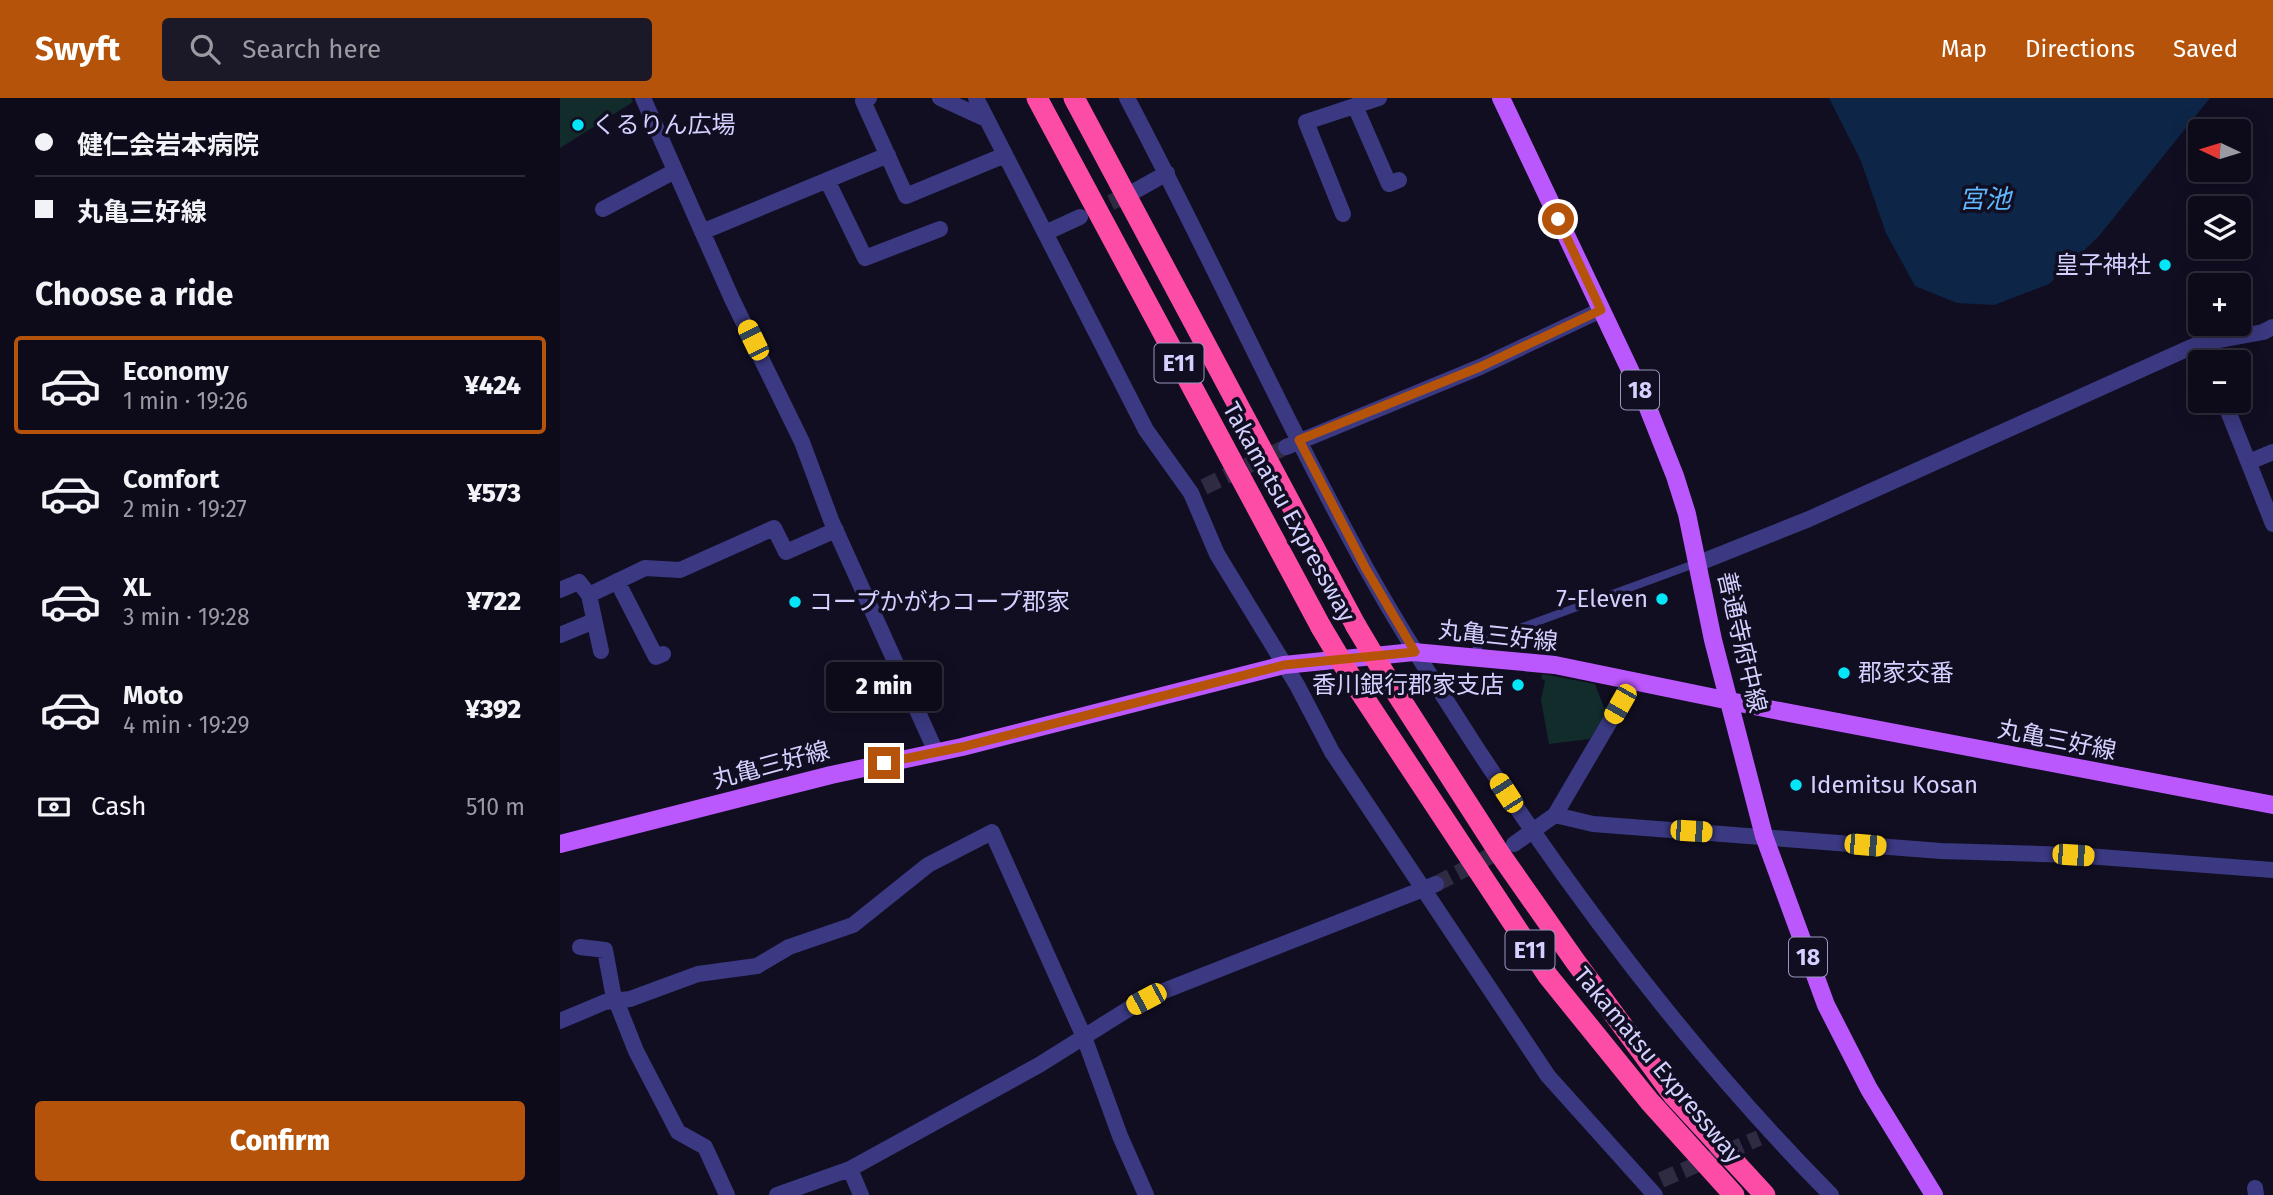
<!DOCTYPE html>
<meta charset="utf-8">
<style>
body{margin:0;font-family:"Fira Sans","Noto Sans JP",sans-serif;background:#1b1827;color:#f1f3f6;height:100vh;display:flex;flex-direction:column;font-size:26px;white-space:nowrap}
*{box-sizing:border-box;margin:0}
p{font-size:23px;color:#9a9aa2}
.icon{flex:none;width:38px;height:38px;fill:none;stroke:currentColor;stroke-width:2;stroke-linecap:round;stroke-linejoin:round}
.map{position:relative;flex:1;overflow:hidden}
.sheet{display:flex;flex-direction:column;background:#0d0a1a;width:560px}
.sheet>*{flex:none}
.guide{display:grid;align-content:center;height:154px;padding:0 35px;background:#0d0a1a}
.needle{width:46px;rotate:274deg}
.tools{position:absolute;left:1628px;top:21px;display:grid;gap:14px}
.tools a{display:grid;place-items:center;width:63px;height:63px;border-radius:7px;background:#0d0a1a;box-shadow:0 4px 18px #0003,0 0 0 2px #2d2b39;font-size:35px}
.end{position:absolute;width:32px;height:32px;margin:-16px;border:9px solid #b45309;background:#fff;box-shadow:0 0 0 4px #fff}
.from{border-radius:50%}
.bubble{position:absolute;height:49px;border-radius:7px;background:#0d0a1a;box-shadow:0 4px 18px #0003,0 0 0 2px #2d2b39;font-size:23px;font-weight:800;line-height:49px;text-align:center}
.car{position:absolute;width:21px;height:42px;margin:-21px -10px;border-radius:9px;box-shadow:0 0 5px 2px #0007;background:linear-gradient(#f5c518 24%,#345 0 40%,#f5c518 0 76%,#345 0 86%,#f5c518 0)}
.guide b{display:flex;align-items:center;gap:24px;height:66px;font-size:26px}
.guide b+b{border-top:2px solid #2d2b39}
.guide i{width:18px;height:18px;background:#f1f3f6}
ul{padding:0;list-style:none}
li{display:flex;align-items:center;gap:21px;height:98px;margin:0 14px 10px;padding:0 21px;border:4px solid transparent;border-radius:7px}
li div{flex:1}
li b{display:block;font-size:26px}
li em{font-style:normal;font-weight:800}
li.current{border-color:#b45309}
li>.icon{width:63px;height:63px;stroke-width:1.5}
h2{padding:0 35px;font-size:32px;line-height:84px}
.pay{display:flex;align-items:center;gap:18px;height:77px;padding:0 35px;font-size:26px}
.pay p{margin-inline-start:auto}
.action{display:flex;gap:14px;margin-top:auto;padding:14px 35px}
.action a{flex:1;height:80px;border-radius:7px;background:#b45309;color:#fff;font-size:28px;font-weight:800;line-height:80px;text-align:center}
header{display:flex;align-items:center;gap:42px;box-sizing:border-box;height:98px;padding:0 35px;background:#b45309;color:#fff}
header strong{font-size:33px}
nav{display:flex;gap:38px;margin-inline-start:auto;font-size:24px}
.search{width:490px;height:63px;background:#1b1827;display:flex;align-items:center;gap:18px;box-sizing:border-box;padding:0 24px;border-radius:7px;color:#9a9aa2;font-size:26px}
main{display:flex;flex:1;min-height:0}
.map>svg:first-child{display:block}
</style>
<header>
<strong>Swyft</strong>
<div class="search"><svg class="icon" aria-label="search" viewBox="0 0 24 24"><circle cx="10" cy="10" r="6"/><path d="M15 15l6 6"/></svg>Search here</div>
<nav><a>Map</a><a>Directions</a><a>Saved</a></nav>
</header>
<main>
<section class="sheet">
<div class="guide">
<b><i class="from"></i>健仁会岩本病院</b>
<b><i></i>丸亀三好線</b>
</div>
<h2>Choose a ride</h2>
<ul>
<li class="current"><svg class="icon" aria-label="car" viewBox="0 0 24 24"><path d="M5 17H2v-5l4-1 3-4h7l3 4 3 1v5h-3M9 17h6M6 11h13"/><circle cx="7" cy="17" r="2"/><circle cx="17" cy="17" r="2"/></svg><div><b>Economy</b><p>1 min · 19:26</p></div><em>¥424</em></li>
<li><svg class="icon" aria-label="car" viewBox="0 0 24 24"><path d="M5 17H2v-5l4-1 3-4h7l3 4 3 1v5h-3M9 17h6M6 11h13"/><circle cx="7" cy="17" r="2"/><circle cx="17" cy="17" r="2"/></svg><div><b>Comfort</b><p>2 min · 19:27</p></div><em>¥573</em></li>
<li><svg class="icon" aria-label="car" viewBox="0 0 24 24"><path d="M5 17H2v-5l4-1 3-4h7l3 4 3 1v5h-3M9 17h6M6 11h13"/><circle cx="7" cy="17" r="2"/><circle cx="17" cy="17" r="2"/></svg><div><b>XL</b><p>3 min · 19:28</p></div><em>¥722</em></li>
<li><svg class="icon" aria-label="car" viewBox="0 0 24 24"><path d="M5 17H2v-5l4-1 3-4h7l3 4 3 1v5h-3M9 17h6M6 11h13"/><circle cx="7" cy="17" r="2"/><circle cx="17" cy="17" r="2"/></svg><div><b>Moto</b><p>4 min · 19:29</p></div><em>¥392</em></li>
</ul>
<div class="pay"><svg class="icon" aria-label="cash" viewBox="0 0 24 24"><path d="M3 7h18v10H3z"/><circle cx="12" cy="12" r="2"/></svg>Cash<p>510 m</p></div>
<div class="action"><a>Confirm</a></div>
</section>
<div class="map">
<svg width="1713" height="1097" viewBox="0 0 1713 1097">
<rect width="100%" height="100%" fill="#110e22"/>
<!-- green -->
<path fill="#112c2b" d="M0,0H71L73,4L0,50Z
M982,576L1035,586L1046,615L1030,641L989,646L981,602L985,582L981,581Z"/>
<!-- water -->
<path fill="#0d2547" d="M1269,0H1650L1539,138L1489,186L1434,207L1397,205L1355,188L1326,135L1301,63Z"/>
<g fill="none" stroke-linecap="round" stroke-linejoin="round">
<!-- minor-tunnel -->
<path stroke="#2e2b43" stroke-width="16" stroke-dasharray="16 8" stroke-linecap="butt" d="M529,115L575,93
M644,389L726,349
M876,786L946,750
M1101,1082L1199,1040"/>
<!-- service -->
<path stroke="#3a3981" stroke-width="8" d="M912,557L922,544L1137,465"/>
<!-- minor -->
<path stroke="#3a3981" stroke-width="16" d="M83,0L172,201L242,344L271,422L376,654
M309,0L303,3L346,98L445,57
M380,0L426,21
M416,0L586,332L631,395L657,456L737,587L772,654L988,978L1095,1097
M567,0C649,155 721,316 806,470C840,531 878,590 916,649C1021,809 1136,961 1271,1097
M795,8L829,86L839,82
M267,82L305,160L380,131
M575,93L607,75
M43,111L115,73
M783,116L746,24L819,0
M142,134L328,57
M485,135L520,119
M1638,246L1645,264
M1664,303L1713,426
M726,349L920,269L1041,212
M1689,364L1713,354
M1139,465L1249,421L1638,246L1703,234L1713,229
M57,483L96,559L103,556
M0,492L19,484L29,497
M0,537L34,523
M41,553L29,497L85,470L120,472L214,430L226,454L276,432
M995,717L1033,726L1381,753L1513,757L1713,772
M954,746L995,717L1073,584
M20,849L45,852L53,895L76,953L118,1034L145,1049L167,1097
M0,923L45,904L70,901L138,876L197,868L229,849L293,827L368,767L432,734L524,939L560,1038L586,1097
M290,1071L301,1097
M1695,1090L1696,1097
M217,1097L290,1071L479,967L586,900L876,786"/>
<!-- primary -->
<path stroke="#bb58fd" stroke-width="18" d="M941,0L1088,310L1115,378L1127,416L1153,542L1204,738L1266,907L1309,991L1374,1097
M0,746L271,677L402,649L724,567L854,554L995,567L1209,611L1713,707"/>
<!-- motorway -->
<path stroke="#fd4ca6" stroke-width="21" d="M477,0L761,529
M514,0L796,528
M830,585L940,756L1015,863L1114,998L1205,1097
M795,586L988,878L1090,1004L1174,1097"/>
<!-- motorway-bridge -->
<path stroke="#fd4ca6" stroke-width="21" d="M796,528L830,585
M761,529L795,586"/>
</g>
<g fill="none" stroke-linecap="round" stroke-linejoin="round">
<!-- route -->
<path stroke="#b45309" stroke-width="9" d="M324,665L402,649L724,567L855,554L806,471L739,342L920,269L1041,212L998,121"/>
</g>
<!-- markers -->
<g fill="#02e6f8" stroke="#110e22" stroke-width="2.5">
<circle cx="18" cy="27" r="7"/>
<circle cx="1605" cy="167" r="7"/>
<circle cx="1102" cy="501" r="7"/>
<circle cx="235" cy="504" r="7"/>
<circle cx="1284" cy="575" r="7"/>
<circle cx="958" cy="587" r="7"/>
<circle cx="1236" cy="687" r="7"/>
</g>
<g text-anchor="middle" stroke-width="7" stroke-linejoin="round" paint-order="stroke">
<!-- shield labels -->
<g fill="#110e22" stroke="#9a96bd" stroke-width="2">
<rect x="594.5" y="245.5" width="49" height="39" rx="5"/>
<rect x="1061" y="272.5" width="38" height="39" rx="5"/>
<rect x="945.5" y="832.5" width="49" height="39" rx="5"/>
<rect x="1229" y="839.5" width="38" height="39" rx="5"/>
</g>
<g font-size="23" font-weight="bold" fill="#d4d0ff">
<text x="619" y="273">E11</text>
<text x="1080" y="300">18</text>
<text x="970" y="860">E11</text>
<text x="1248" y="867">18</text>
</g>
<!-- poi labels -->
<g font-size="24" fill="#d4d0ff" stroke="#110e22" text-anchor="start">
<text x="32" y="35">くるりん広場</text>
<text x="1591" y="175" text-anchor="end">皇子神社</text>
<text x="1088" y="509" text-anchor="end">7-Eleven</text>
<text x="249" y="512">コープかがわコープ郡家</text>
<text x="1298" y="583">郡家交番</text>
<text x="944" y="595" text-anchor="end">香川銀行郡家支店</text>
<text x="1250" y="695">Idemitsu Kosan</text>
</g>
<!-- street labels -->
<g font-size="24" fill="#d4d0ff" stroke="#110e22">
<text transform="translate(729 414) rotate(61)" y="8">Takamatsu Expressway</text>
<text transform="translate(938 538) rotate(6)" y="8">丸亀三好線</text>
<text transform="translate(1182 544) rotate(77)" y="8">善通寺府中線</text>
<text transform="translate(1497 642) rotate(11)" y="8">丸亀三好線</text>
<text transform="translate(211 667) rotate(-15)" y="8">丸亀三好線</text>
<text transform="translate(1098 967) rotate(50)" y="8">Takamatsu Expressway</text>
</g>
<!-- water labels -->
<g font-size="26" font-style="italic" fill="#5fb8fe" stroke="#110e22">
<text x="1425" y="110">宮池</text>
</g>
</g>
</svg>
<div class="tools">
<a><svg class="needle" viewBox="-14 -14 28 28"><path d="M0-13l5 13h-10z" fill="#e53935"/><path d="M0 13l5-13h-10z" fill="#9a9aa2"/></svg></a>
<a><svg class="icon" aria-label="layers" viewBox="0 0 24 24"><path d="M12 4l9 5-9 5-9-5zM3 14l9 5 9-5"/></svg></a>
<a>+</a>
<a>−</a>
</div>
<i class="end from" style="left:998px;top:121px"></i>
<i class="end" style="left:324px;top:665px"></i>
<div class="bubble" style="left:266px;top:564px;width:116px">2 min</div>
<i class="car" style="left:193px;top:242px;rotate:334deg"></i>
<i class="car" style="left:1060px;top:606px;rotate:210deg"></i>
<i class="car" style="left:946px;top:695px;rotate:327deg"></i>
<i class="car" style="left:1131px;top:733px;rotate:94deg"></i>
<i class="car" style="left:1305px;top:747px;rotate:95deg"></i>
<i class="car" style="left:1513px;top:757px;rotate:94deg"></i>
<i class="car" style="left:586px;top:901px;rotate:242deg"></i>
</div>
</main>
